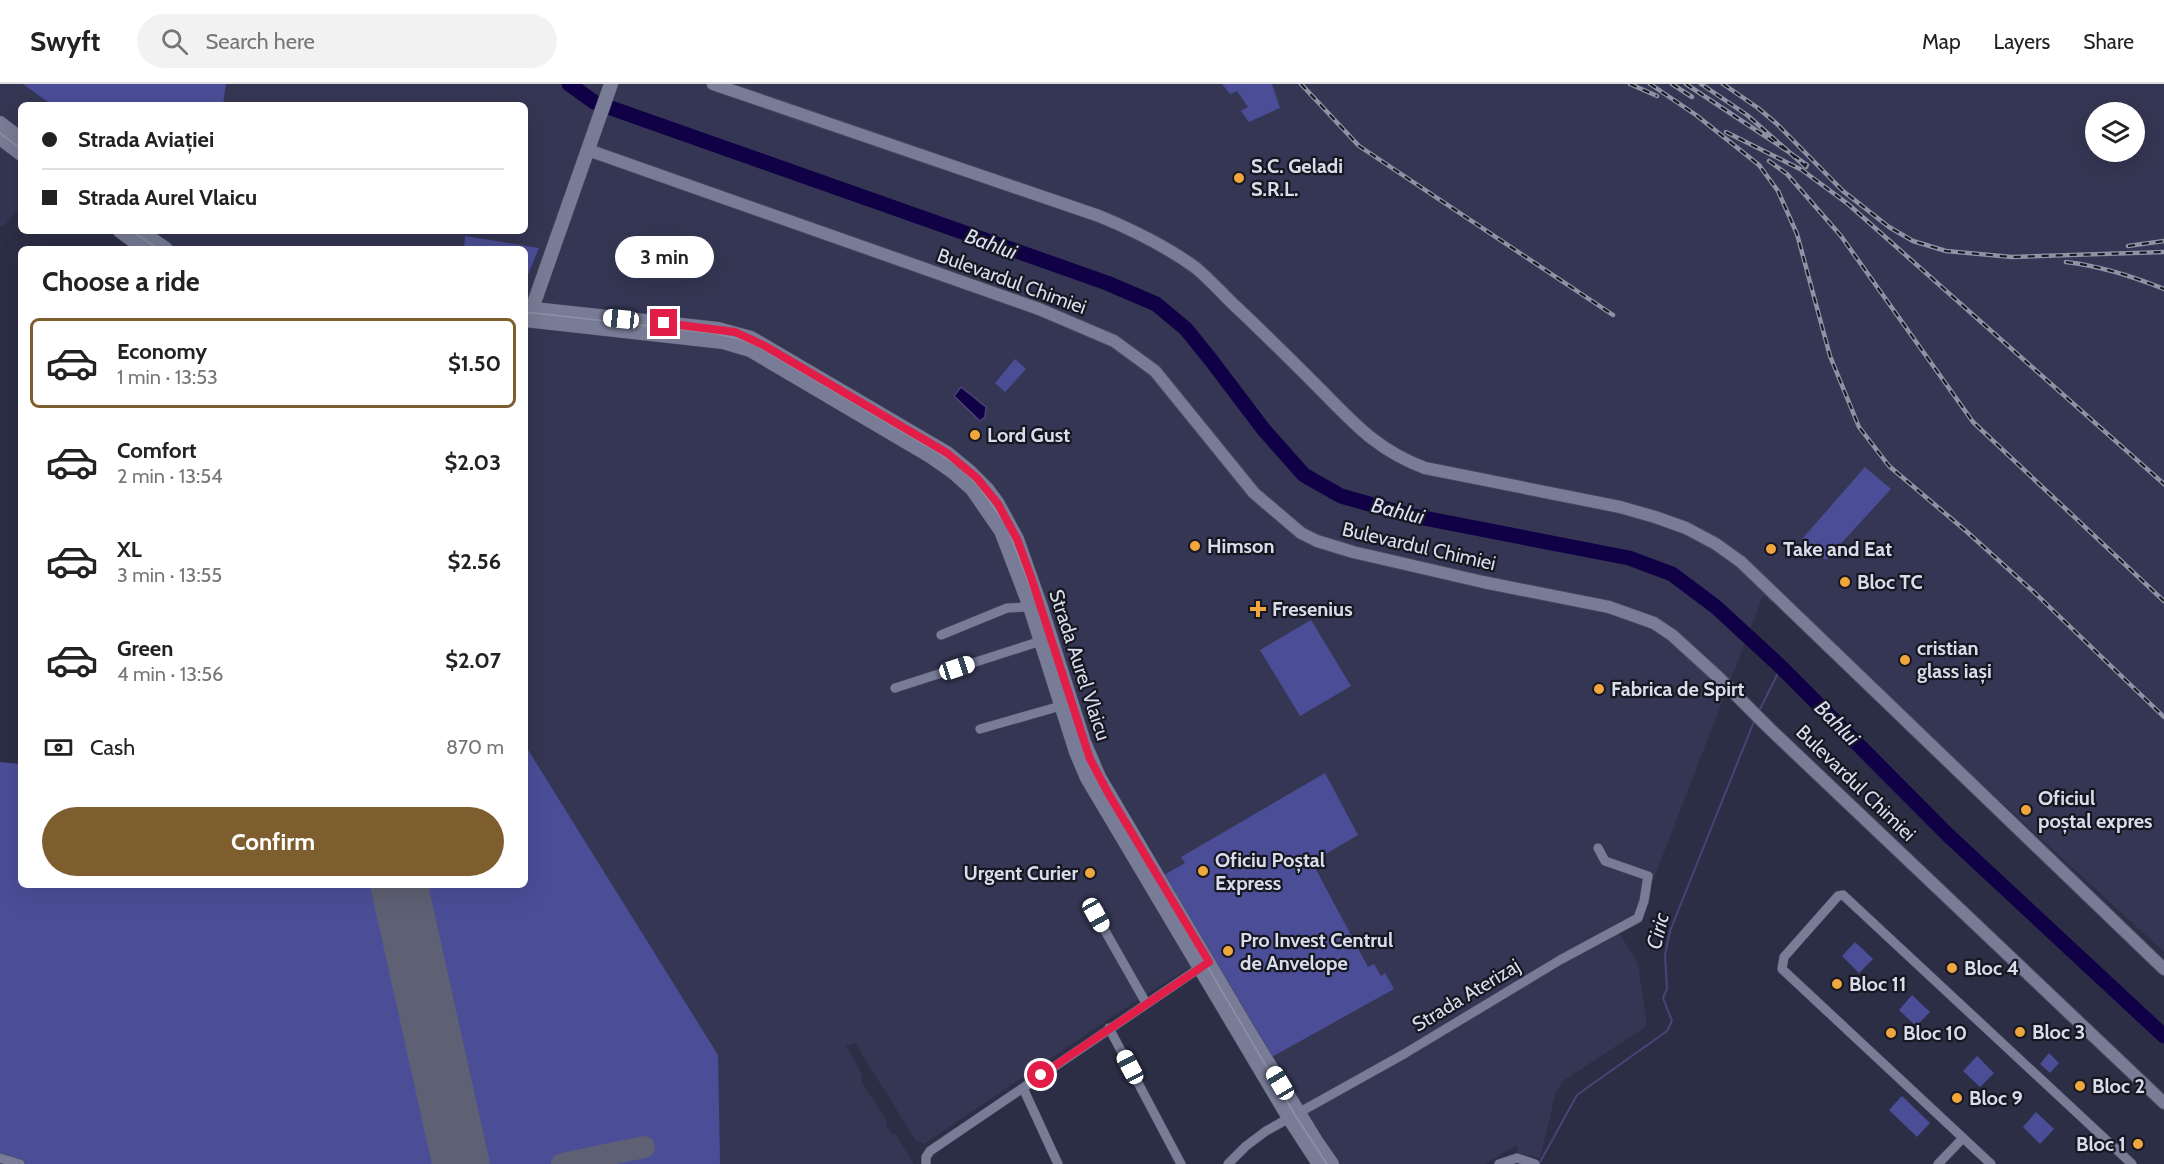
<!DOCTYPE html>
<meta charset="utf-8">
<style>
body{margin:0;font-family:Cabin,sans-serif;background:#f2f2f2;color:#222;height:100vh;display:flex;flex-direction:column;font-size:22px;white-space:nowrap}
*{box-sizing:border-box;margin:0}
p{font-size:20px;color:#767676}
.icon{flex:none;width:33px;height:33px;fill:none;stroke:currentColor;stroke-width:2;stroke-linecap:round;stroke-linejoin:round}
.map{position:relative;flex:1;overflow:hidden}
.details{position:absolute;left:18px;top:162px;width:510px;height:642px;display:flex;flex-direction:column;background:#fff;border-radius:9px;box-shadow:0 6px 24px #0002}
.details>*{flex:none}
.guide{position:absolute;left:18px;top:18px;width:510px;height:132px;border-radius:9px;box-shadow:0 6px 24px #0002;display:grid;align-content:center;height:132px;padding:0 24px;background:#fff}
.buttons{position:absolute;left:2085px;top:18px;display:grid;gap:12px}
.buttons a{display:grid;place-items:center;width:60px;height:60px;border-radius:50%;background:#fff;box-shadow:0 6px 24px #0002;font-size:30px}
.end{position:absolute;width:27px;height:27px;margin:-14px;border:8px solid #e11d48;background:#fff;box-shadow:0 0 0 3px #fff}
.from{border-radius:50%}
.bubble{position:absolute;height:42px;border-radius:21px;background:#fff;box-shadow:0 6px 24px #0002;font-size:20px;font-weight:700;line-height:42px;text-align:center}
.car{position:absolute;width:18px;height:36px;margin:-18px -9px;border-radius:8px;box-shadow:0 0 4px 2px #0007;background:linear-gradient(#fff 24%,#345 0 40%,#fff 0 76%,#345 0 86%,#fff 0)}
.guide b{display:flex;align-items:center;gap:21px;height:57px;font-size:22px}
.guide b+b{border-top:2px solid #e0e0e0}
.guide i{width:15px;height:15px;background:#222}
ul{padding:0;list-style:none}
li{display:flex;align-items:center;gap:18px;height:90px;margin:0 12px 9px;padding:0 12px;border:3px solid transparent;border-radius:9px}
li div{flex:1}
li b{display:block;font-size:22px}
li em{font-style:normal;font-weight:700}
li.on{border-color:#7e5e2e}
li>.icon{width:54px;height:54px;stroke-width:1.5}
h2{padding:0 24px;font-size:27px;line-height:72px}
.pay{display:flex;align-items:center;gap:15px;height:66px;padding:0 24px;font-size:22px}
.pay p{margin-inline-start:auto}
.primary-button{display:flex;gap:12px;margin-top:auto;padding:12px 24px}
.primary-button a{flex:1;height:69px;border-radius:36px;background:#7e5e2e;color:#fff;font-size:24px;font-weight:700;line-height:69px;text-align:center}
header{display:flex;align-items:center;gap:36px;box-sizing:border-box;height:84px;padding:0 30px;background:#fff;border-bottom:2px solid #e0e0e0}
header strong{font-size:28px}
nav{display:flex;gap:33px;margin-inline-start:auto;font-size:21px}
.search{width:420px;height:54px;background:#f2f2f2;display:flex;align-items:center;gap:15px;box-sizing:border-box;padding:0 21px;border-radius:33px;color:#767676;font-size:22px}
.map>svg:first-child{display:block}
</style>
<header>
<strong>Swyft</strong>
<div class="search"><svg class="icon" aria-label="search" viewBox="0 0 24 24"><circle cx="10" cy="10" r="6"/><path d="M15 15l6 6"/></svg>Search here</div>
<nav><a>Map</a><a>Layers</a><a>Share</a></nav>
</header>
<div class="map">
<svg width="2164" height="1080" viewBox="0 0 2164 1080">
<rect width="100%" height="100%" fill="#2c2e45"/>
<!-- built -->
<path fill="#343653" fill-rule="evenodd" d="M0,0H23L52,21H21V122L3,143L0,141Z
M226,0H2164V868L1822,553L1763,512L1639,833L1617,845L1638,880L1647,942L1563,997L1556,1008L1540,1074L1517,1069V1061L1485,1080H1340L1306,1033L1210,873L1187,885L1139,915L924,1060L916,1057L855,959L846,962L862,990V999L887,1037L886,1040L891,1049L895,1050L914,1080H307L525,801V165H181L161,156L149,147H525V21H223ZM2096,28H2134V68H2096Z"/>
<!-- green -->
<path fill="#4b4e97" d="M23,0H226L223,21H52Z
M1222,0H1272L1280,24L1249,38L1241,27L1248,23L1237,7L1230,10Z
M465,152L539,164L525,198V165H464Z
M1015,275L1026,285L1005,308L995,299Z
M1865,383L1891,405L1826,476L1802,455Z
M1311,536L1351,602L1300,632L1260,566Z
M525,661L718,971L720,1080H0V678L21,680V801H525Z
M1325,689L1358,751L1312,778L1368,883L1374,880L1381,892L1385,889L1394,905L1270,974L1164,791L1185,779L1181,773Z
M1855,858L1873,875L1859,889L1842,872Z
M1912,911L1930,928L1916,942L1899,926Z
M2049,969L2059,979L2050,989L2040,980Z
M1977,972L1994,989L1980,1003L1963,987Z
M1902,1012L1930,1039L1917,1053L1889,1026Z
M2036,1028L2054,1045L2040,1060L2023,1043Z"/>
<!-- water -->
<path fill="#100046" stroke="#4c4278" stroke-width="1.5" d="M961,303L986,323L985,333L980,337L954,312Z"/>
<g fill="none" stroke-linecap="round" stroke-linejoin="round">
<!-- stream -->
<path stroke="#4c4278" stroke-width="2" d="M1759,627L1781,583
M1539,1080L1577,1011L1667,947L1672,937L1663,914L1667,905L1665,871L1670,847L1755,635"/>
<!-- river -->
<path stroke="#100046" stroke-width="15" d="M569,0L594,18L1107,199L1156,220L1186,245L1211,276L1264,346L1304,391L1341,412L1408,431L1629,474L1672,490L1716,523L1781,583L1948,751L2164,952"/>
<!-- taxiway -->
<path stroke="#5e6074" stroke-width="22" d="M562,1080L644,1063"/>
<!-- runway -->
<path stroke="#5e6074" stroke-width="57" d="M399,801L461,1080"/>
<defs>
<path id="minor" d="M941,551L1007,524L1030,523
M895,604L1044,556
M980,645L1064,621
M1099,825L1096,831L1146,919
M1109,944L1181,1080
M1023,1004L1058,1080
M0,1074L20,1080
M926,1080V1073L930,1067L1204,881
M1228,1080L1246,1062L1266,1047L1404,970L1560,876L1638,834L1644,817L1648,792L1605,777L1598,764
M1499,1080L1517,1074L1535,1080
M1938,1080L1963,1054
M1991,1080L1782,885L1784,873L1838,812L1843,811L2132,1080"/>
<path id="tertiary" d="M713,0L1099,132C1133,146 1166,162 1196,184C1209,195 1220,207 1232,219C1261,246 1289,274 1317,302C1353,338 1376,366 1425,384L1620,423L1655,433L1686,444L1716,460L1741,478L2164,885
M588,66L1039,225L1114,257L1155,287L1254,409L1301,449L1317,457L1353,468L1483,498L1609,523L1654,539L1672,551L1717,592L1770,645L2164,1019"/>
<path id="secondary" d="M0,39L21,55
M0,54L21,70
M120,147L144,165
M140,147L166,165
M525,224L718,245L751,254L947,369L970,388L987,405L998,420L1017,455L1040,520L1084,658L1099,693L1248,946L1316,1057L1332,1080
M533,232L534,219L611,0
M525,236L723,258L750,266L930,372L953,388L972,405L1001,447L1029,520L1076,668L1087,694L1289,1034L1319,1080"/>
</defs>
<!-- minor casing -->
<use href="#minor" stroke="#47495c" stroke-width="10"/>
<!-- tertiary casing -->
<use href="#tertiary" stroke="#47495c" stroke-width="14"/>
<!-- secondary casing -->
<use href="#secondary" stroke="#47495c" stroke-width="15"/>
<!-- minor -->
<use href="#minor" stroke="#787c96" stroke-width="9"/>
<!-- tertiary -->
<use href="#tertiary" stroke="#787c96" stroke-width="12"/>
<!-- secondary -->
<use href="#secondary" stroke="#787c96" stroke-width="14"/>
<!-- tram -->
<path stroke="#8f92a4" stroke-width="1.5" d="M0,49L21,65
M132,147L158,165
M525,228L712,249L740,255L759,263L937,368L959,383L978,401L1007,442L1037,521L1090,683L1295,1031L1327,1080"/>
<defs>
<path id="rail" d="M1301,0L1359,62L1613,231
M1630,0L1657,12
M1650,0L1696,31L1759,81L1778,107L1797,150L1830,272L1859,343L1889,382L1966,447L2036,510L2164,633
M1672,0L1692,13
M1686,0L1789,68L1747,31L1701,0
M1723,0L1758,24L1777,40L1843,107L1889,143L1913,157L1946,167L2012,173L2164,168
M1726,48L1802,86L1848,120L2164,400
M1769,77L1787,90L1841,152L1973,338L2164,517
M1806,83L1789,68L1807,81
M2128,162L2164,157
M2066,178C2100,182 2132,192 2164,205"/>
</defs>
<!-- rail casing -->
<use href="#rail" stroke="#8f92a4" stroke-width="4.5"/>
<!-- rail -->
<use href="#rail" stroke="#161721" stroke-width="2" stroke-dasharray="7" stroke-linecap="butt"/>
</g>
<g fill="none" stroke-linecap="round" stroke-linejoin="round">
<!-- route -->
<path stroke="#e11d48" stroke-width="8" d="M664,239L735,248L765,262L947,369L977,394L998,420L1017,455L1031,493L1090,675L1108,709L1209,878L1041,991"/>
</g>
<!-- markers -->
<g fill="#efa73d" stroke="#161721" stroke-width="2">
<circle cx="1239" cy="94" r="6"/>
<circle cx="975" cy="351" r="6"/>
<circle cx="1195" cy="462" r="6"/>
<circle cx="1771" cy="465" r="6"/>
<circle cx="1845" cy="498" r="6"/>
<path d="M1255 516h6v6h6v6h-6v6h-6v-6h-6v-6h6z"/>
<circle cx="1905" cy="576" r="6"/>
<circle cx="1599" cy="605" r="6"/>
<circle cx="2026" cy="726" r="6"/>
<circle cx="1203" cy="787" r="6"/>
<circle cx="1090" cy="789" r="6"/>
<circle cx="1228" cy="867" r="6"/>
<circle cx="1952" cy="884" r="6"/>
<circle cx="1837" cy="900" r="6"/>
<circle cx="2020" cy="948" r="6"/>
<circle cx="1891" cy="949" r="6"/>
<circle cx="2080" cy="1002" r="6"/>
<circle cx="1957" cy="1014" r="6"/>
<circle cx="2138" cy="1060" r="6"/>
</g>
<g text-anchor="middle" stroke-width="4.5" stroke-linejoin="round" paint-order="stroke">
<!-- poi labels -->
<g font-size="20" font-weight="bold" fill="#d9dceb" stroke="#161721" text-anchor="start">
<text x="1251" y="89">S.C. Geladi<tspan x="1251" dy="23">S.R.L.</tspan></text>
<text x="987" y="358">Lord Gust</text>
<text x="1207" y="469">Himson</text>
<text x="1783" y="472">Take and Eat</text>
<text x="1857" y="505">Bloc TC</text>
<text x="1272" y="532">Fresenius</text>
<text x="1917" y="571">cristian<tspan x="1917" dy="23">glass iași</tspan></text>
<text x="1611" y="612">Fabrica de Spirt</text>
<text x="2038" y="721">Oficiul<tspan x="2038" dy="23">poștal expres</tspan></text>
<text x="1215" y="783">Oficiu Poștal<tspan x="1215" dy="23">Express</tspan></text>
<text x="1078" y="796" text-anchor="end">Urgent Curier</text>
<text x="1240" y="863">Pro Invest Centrul<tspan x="1240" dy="23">de Anvelope</tspan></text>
<text x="1964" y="891">Bloc 4</text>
<text x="1849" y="907">Bloc 11</text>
<text x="2032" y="955">Bloc 3</text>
<text x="1903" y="956">Bloc 10</text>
<text x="2092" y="1009">Bloc 2</text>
<text x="1969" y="1021">Bloc 9</text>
<text x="2126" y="1067" text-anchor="end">Bloc 1</text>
</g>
<!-- street labels -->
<g font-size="20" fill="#d9dceb" stroke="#161721">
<text transform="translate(1012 197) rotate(20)" y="7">Bulevardul Chimiei</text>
<text transform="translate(1419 462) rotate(13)" y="7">Bulevardul Chimiei</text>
<text transform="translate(1080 581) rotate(72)" y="7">Strada Aurel Vlaicu</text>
<text transform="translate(1856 699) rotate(44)" y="7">Bulevardul Chimiei</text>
<text transform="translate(1466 911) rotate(-31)" y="7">Strada Aterizaj</text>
</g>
<!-- water labels -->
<g font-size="21" font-style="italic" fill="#dadef3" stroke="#161721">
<text transform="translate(991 160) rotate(20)" y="7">Bahlui</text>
<text transform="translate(1398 427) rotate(14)" y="7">Bahlui</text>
<text transform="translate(1837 639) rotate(45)" y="7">Bahlui</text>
<text transform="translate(1658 847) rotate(-76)" y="7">Ciric</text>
</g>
</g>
</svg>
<div class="buttons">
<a><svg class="icon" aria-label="layers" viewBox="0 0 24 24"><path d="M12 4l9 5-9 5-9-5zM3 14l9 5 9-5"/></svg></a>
</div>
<i class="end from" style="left:1041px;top:991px"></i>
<i class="end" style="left:664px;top:239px"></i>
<div class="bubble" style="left:615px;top:152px;width:99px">3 min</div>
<i class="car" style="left:621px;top:235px;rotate:276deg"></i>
<i class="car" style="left:957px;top:584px;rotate:72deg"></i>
<i class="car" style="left:1096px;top:831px;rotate:151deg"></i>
<i class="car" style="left:1130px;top:983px;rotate:332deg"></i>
<i class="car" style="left:1280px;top:999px;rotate:329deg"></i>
<div class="guide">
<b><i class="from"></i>Strada Aviației</b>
<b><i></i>Strada Aurel Vlaicu</b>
</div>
<section class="details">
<h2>Choose a ride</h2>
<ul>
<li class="on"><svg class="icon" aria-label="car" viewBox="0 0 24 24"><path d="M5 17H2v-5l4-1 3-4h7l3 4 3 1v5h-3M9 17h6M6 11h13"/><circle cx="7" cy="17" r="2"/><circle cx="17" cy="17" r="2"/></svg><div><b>Economy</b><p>1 min · 13:53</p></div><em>$1.50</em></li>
<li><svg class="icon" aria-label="car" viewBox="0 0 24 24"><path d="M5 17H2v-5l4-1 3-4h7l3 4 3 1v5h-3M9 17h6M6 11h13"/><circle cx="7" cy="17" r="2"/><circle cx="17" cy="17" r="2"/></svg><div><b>Comfort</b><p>2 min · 13:54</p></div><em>$2.03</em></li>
<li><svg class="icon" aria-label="car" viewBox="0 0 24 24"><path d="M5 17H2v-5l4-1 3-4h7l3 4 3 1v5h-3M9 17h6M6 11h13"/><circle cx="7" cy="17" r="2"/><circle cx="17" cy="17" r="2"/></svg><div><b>XL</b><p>3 min · 13:55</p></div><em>$2.56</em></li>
<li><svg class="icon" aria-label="car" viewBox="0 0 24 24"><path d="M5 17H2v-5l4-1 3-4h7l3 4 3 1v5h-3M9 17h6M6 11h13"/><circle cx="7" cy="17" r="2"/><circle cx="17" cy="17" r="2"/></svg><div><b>Green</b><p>4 min · 13:56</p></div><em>$2.07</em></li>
</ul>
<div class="pay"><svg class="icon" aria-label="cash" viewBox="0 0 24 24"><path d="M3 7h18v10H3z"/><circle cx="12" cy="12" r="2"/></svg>Cash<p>870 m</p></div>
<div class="primary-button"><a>Confirm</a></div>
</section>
</div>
